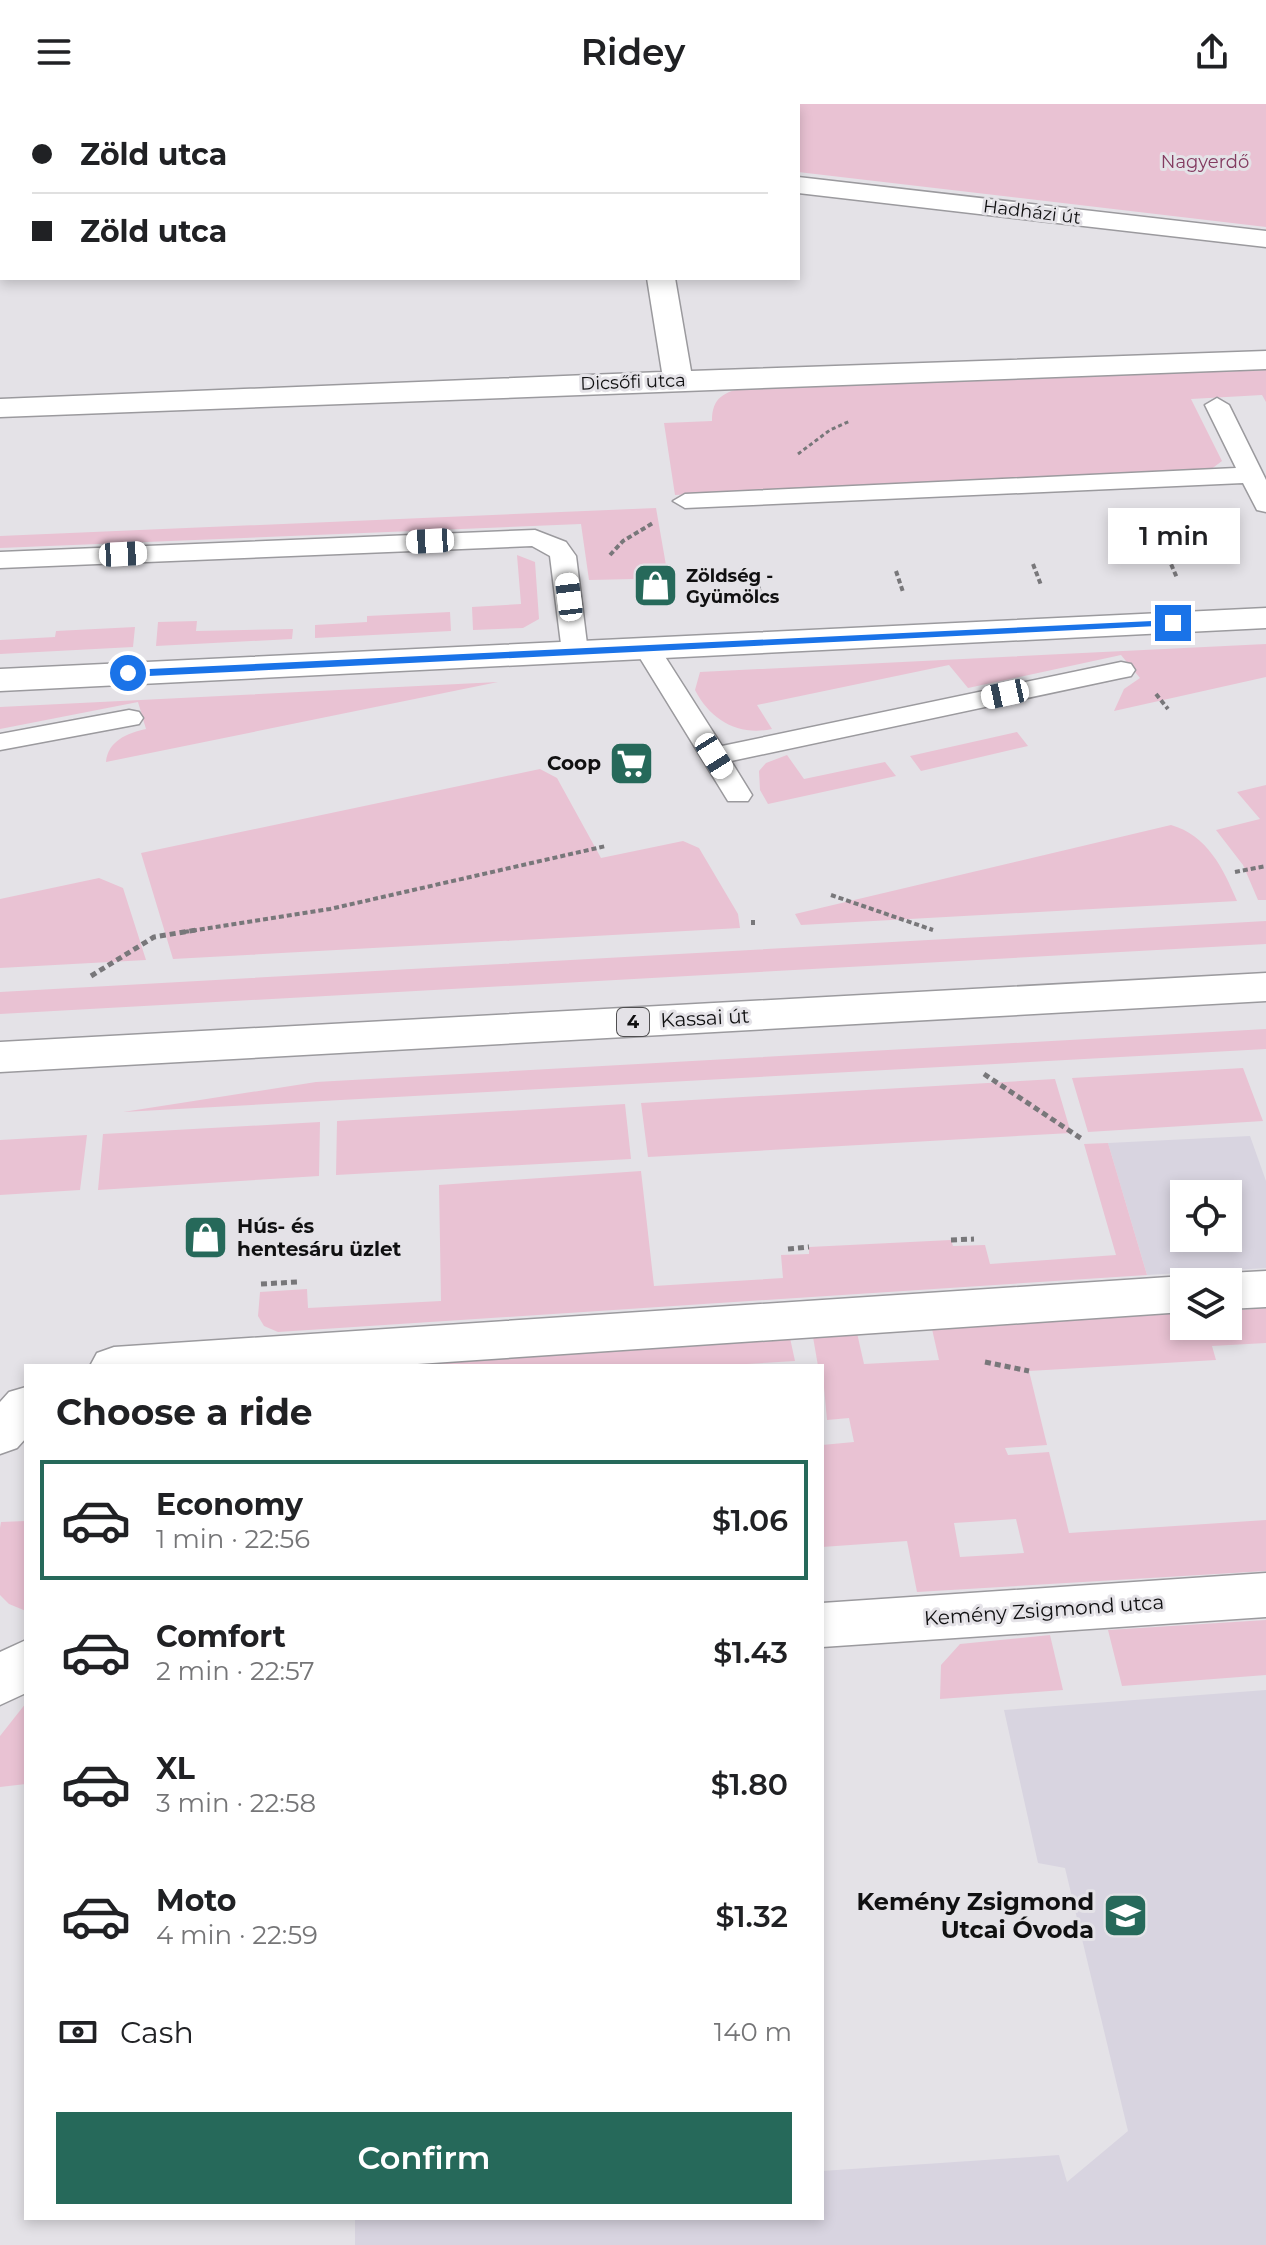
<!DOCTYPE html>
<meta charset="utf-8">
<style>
body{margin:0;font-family:Montserrat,sans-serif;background:#f2f2f2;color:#202124;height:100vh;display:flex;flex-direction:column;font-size:30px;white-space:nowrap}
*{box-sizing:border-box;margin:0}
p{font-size:26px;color:#757577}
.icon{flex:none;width:44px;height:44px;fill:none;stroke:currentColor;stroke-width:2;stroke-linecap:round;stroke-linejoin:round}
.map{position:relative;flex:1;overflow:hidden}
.side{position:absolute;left:24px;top:1260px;width:800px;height:856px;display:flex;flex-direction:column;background:#fff;border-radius:0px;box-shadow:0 4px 12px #0003}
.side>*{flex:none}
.guide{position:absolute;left:0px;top:0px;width:800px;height:176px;box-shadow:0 4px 12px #0003;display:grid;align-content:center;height:176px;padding:0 32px;background:#fff}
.fabs{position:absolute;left:1170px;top:1076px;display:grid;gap:16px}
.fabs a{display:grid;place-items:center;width:72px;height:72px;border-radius:0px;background:#fff;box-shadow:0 4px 12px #0003;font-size:40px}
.end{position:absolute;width:36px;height:36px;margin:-18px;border:10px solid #1a73e8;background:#fff;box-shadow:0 0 0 4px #fff}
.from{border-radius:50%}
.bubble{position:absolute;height:56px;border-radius:0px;background:#fff;box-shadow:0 4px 12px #0003;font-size:26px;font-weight:600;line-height:56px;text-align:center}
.car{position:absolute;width:24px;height:48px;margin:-24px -12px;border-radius:10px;box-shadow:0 0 6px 2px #0007;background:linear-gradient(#fff 24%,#345 0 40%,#fff 0 76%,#345 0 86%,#fff 0)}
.guide b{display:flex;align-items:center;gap:28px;height:76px;font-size:30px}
.guide b+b{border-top:2px solid #e0e0e0}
.guide i{width:20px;height:20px;background:#202124}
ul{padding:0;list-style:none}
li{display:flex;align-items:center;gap:24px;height:120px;margin:0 16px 12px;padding:0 16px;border:4px solid transparent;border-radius:0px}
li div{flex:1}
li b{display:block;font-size:30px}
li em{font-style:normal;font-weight:600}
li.current{border-color:#26695a}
li>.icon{width:72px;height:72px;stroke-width:1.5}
h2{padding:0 32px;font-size:36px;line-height:96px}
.pay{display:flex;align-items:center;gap:20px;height:88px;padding:0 32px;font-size:30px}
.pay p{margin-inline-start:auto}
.cta{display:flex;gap:16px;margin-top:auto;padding:16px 32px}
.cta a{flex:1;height:92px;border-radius:0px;background:#26695a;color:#fff;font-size:32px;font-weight:600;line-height:92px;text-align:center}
header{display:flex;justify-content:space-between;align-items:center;height:104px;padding:0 32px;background:#fff;font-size:36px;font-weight:600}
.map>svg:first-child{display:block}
</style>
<header><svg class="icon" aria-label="menu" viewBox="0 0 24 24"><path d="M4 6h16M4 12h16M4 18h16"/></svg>Ridey<svg class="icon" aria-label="share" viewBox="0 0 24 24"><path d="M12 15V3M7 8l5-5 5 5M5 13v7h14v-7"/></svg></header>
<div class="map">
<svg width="1266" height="2141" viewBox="0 0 1266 2141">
<rect width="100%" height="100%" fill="#e4e2e7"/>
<!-- built -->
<path fill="#d8d4e0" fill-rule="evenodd" d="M1250,1032L1266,1077V1164L1147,1171L1108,1039ZM1184,1090H1228V1134H1184Z
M1266,1586V2141H355V2114H822V2067L1059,2051L1067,2078L1128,2027L1065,1764L1038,1759L1004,1606Z"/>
<!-- green -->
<path fill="#e9c2d3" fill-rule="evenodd" d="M218,0H1266V123L798,68V2Z
M1266,266V298L1262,291L1191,295L1222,357L1210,366L675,391L664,319L712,317C712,293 724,288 747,283Z
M656,404L667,467L640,469L641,474L634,475L589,476L581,420L0,444V432Z
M517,451L535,458L539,515L523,524L473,526L472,503L521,500Z
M450,508L451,527L315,534V521L367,518V512Z
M197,517L196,527L293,525L292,535L156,542L158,518Z
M135,523L133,543L0,550V536L55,533L56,527Z
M1266,540V573L1114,607L1124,585L1140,574L1121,551L968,584L949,561L757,601L772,625C739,632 711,617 695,586L700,568Z
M498,578L106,658C108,637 127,629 146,625L138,598L0,625V603Z
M1017,628L1028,642L921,667L910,652Z
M787,651L804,675L885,658L896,672L768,700L760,686L759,667L766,659Z
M540,665L557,674L601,754L683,737L699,744L738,810L740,824L173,855L141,749Z
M1266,681V796H1258L1243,761L1216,726L1260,715L1237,688Z
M1171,721C1207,731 1223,764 1237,797L801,821L795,810Z
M99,774L123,784L146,856L0,864V795Z
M1266,817V840L0,910V888Z
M1266,925V945L123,1008L316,978Z
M1243,964L1263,1017L1088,1028L1072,974Z
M1055,975L1071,1029L648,1053L641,999Z
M625,1000L631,1055L336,1071L337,1017Z
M320,1018L319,1072L98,1086L103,1030Z
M87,1031L80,1086L0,1091V1036Z
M1108,1039L1147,1171L278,1228L264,1222L258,1212L260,1188L307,1185L308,1204L441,1197L439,1081L641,1067L654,1182L783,1174L781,1151L809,1150V1143L951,1136L953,1142L985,1141L990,1160L1116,1151L1084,1040Z
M1266,1204V1239L1212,1242L1216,1256L1029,1267L1047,1341L1005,1344L1008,1351L1049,1348L1069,1429L1266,1416V1467L917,1488L907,1437L822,1443V1341L854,1338L849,1314L827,1316L822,1262H818L813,1233L857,1229L864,1260L939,1256L932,1225L1184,1209V1222H1228V1207ZM1016,1415L1024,1449L960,1453L954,1419Z
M790,1234L795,1257L713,1262H374Z
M26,1417V1507L9,1500L0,1491V1424L1,1418Z
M1266,1516V1571L1122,1582L1108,1526Z
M1050,1531L1063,1586L940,1595L941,1561L960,1540Z
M26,1599V1680L0,1683V1632Z"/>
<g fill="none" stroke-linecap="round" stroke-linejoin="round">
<defs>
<path id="service" d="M1217,294L1229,301L1266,376V408L1257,406L1243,379L685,404L673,397L685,390L1236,364L1205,301Z
M535,426L566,438L576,452L588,548L584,554H566L562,548L550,452L532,442L0,464V448Z
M648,538L657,540L722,642L1121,558L1131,560L1135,566L1131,572L1121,574L731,657L752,691L748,697H728L635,546L639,540Z
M129,606L139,608L143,614L139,620L0,646V630Z"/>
<path id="minor" d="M647,174H675L691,267L1266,247V265L0,313V295L662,268Z
M1266,504V524L0,587V565Z
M1266,1167V1203L1228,1205V1178H1210L1228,1169Z
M1184,1172L1201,1178H1184V1208L388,1262H90L97,1249L114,1243Z
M26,1283V1334L17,1344L0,1350V1298L9,1288Z
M1266,1469V1513L822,1543V1499Z
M26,1536V1589L0,1601V1548Z"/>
<path id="tertiary" d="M87,0H128L130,2H88Z
M798,73L1266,127V143L798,89Z"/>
<path id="primary" d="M1266,869V897L0,968V938Z"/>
</defs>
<!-- service casing -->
<use href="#service" stroke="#9b9a9e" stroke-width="3"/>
<!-- minor casing -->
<use href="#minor" stroke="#9b9a9e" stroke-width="3"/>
<!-- tertiary casing -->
<use href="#tertiary" stroke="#9b9a9e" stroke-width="3"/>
<!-- primary casing -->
<use href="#primary" stroke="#9b9a9e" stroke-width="3"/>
<!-- path-far2 -->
<path stroke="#78777a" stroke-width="3" stroke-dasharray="4 3" stroke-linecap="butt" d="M798,350L830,326L850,317"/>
<!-- path-far1 -->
<path stroke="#78777a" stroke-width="4" stroke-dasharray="5 3" stroke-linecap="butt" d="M610,451L623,437L653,419
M1168,453L1177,474
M1033,460L1041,481
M896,467L903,488
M757,474L761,495
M1156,590L1168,605
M1235,768L1266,762
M831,791L933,826
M753,816V824
M184,828L330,805L606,742"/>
<!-- path -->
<path stroke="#78777a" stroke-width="5" stroke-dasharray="6 4" stroke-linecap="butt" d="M91,872L154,833L196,826
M984,970L1082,1035
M951,1136L974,1135
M788,1145L809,1143
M261,1180L297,1178
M985,1258L1029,1267"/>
<!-- service -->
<use href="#service" fill="#fff" fill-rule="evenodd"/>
<!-- minor -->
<use href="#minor" fill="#fff" fill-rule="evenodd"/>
<!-- tertiary -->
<use href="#tertiary" fill="#fff" fill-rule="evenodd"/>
<!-- primary -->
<use href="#primary" fill="#fff" fill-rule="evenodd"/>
</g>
<!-- route -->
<path fill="#1a73e8" d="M1173,516L1177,521L128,573L123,569L128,566Z"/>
<!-- icons -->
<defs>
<symbol id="shop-square" viewBox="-11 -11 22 22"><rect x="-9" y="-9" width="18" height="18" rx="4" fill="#26695a" stroke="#e4e2e7"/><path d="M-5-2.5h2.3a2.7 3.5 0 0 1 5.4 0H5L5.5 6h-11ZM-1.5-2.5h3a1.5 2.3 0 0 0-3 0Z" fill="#fff"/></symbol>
<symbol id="supermarket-square" viewBox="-11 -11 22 22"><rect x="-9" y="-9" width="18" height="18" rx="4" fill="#26695a" stroke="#e4e2e7"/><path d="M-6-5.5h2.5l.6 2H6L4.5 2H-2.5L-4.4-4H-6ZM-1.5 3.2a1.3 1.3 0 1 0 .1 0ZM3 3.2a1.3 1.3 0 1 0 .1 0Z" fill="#fff"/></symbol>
<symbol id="school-square" viewBox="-11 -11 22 22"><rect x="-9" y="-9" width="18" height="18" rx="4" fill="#26695a" stroke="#e4e2e7"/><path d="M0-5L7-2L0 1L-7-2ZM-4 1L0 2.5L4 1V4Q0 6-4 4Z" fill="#fff"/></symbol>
</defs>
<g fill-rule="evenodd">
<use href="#shop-square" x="630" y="456" width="51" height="51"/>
<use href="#supermarket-square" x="606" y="634" width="51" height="51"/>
<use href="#shop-square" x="180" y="1108" width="51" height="51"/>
<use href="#school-square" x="1100" y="1786" width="51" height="51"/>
</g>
<g text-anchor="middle" stroke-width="6" stroke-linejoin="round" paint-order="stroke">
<!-- far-park labels -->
<g font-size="18" fill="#833b60" stroke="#e4e2e7">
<text x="1205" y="64">Nagyerdő</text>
</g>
<!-- far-street labels -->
<g font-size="18" fill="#101011" stroke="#e4e2e7">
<text transform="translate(1032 108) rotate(7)" y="6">Hadházi út</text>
<text transform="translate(633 278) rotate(-2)" y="6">Dicsőfi utca</text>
</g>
<!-- far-poi labels -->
<g font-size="18" font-weight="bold" fill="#101011" stroke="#e4e2e7" text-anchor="start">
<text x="686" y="478">Zöldség -<tspan x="686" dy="21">Gyümölcs</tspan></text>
</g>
<!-- shield labels -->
<rect fill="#e4e2e7" stroke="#504f51" stroke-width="2" x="617" y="904" width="32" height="28" rx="6"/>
<g font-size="18" font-weight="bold" fill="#101011">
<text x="633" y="924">4</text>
</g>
<!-- poi labels -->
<g font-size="20" font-weight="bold" fill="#101011" stroke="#e4e2e7" text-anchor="end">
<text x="601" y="666">Coop</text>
<text x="237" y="1129" text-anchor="start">Hús- és<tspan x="237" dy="23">hentesáru üzlet</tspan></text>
</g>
<!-- street labels -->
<g font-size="20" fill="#101011" stroke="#e4e2e7">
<text transform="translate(705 914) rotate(-3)" y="7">Kassai út</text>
<text transform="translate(1044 1506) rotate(-4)" y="7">Kemény Zsigmond utca</text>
</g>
<!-- near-poi labels -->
<g font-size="24" font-weight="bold" fill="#101011" stroke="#e4e2e7" text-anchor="end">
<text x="1094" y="1806">Kemény Zsigmond<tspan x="1094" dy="28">Utcai Óvoda</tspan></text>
</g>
</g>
</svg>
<div class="fabs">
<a><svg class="icon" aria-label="locate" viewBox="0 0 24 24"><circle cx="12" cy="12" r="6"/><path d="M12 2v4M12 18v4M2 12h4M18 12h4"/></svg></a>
<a><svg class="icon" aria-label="layers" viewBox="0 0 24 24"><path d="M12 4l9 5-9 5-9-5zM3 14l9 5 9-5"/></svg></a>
</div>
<i class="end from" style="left:128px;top:569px"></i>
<i class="end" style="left:1173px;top:519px"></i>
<div class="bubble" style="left:1108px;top:404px;width:132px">1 min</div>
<i class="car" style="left:430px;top:437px;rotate:267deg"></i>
<i class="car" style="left:123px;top:450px;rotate:87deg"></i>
<i class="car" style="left:569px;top:493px;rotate:353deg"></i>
<i class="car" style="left:1005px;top:590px;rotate:258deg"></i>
<i class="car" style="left:714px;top:652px;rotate:148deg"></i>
<div class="guide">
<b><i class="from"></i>Zöld utca</b>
<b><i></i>Zöld utca</b>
</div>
<section class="side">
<h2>Choose a ride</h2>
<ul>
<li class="current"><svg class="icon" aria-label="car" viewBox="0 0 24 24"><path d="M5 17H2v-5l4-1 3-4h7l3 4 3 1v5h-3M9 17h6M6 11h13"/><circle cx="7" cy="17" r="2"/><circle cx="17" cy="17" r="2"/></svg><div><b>Economy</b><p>1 min · 22:56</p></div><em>$1.06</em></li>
<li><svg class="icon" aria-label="car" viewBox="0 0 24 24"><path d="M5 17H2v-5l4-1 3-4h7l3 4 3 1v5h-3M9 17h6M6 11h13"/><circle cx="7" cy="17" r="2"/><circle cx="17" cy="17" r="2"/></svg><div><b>Comfort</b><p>2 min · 22:57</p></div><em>$1.43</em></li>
<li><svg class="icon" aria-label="car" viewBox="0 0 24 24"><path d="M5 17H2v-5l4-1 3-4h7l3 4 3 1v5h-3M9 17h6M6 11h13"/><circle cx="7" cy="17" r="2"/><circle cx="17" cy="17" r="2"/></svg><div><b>XL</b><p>3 min · 22:58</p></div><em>$1.80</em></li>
<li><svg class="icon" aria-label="car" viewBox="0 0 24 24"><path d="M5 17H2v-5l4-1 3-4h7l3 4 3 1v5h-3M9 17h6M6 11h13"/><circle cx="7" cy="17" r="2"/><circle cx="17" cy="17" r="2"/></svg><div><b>Moto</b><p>4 min · 22:59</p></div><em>$1.32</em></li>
</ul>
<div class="pay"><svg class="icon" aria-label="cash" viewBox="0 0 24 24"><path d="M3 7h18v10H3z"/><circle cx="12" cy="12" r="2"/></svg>Cash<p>140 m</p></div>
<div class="cta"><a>Confirm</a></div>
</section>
</div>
